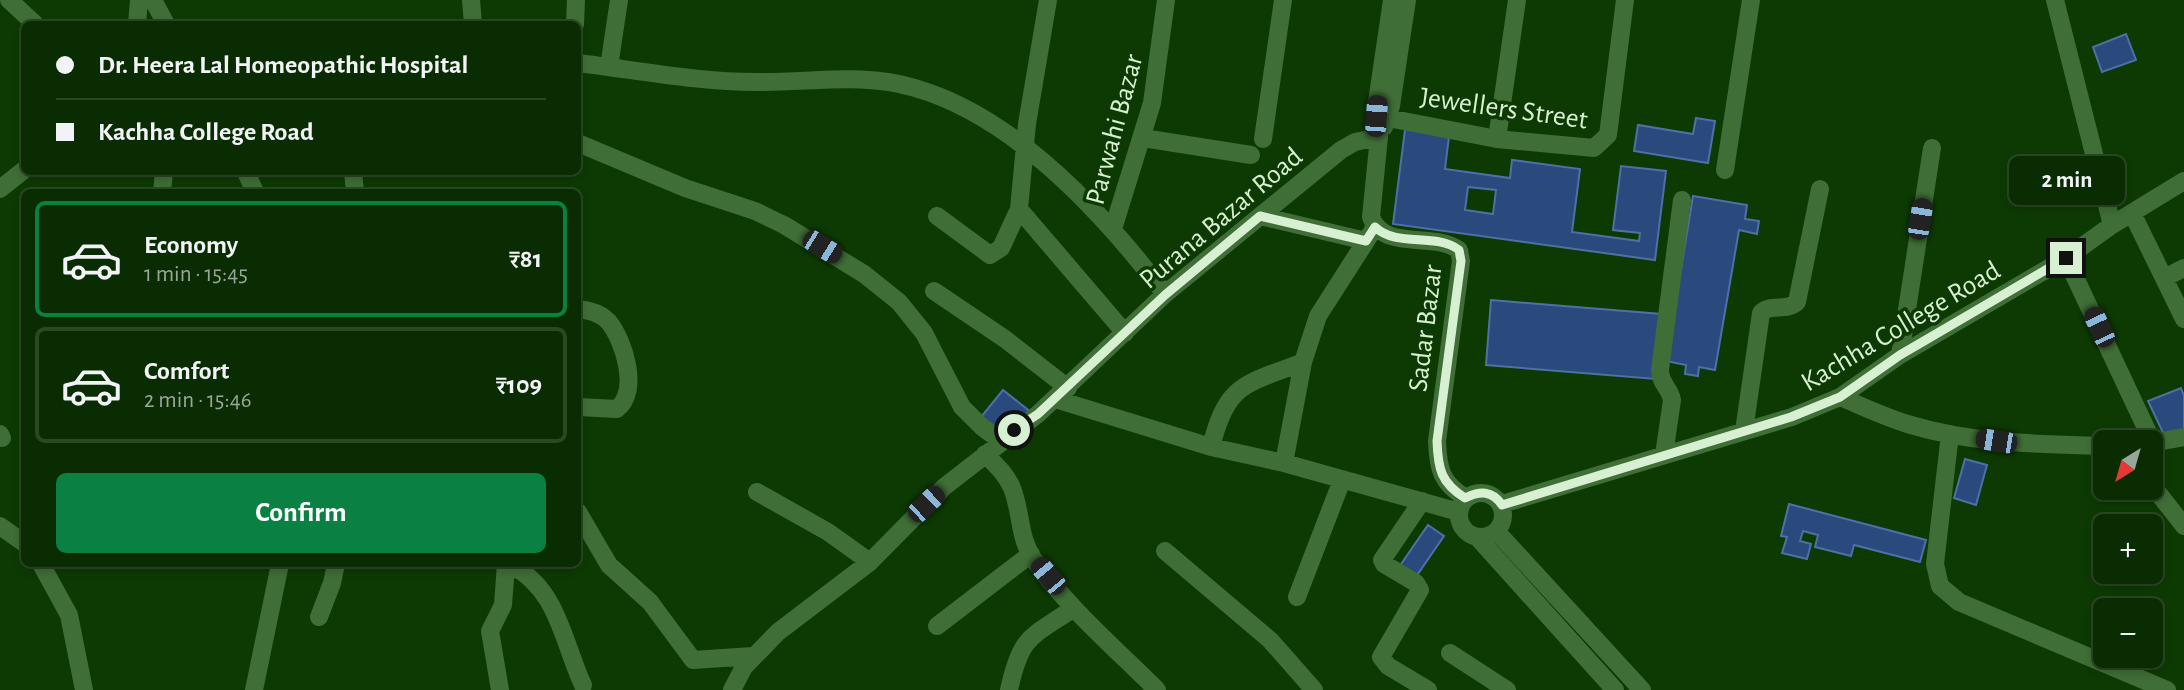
<!DOCTYPE html>
<meta charset="utf-8">
<style>
body{margin:0;font-family:"Alegreya Sans",sans-serif;background:#183811;color:#f1f3f6;height:100vh;display:flex;flex-direction:column;font-size:26px;white-space:nowrap}
*{box-sizing:border-box;margin:0}
p{font-size:23px;color:#99a799}
.icon{flex:none;width:38px;height:38px;fill:none;stroke:currentColor;stroke-width:2;stroke-linecap:round;stroke-linejoin:round}
.map{position:relative;flex:1;overflow:hidden}
.panel{position:absolute;left:21px;top:189px;width:560px;height:378px;display:flex;flex-direction:column;background:#0a2c02;border-radius:10px;box-shadow:0 4px 10px #0003,0 0 0 2px #2a4824}
.panel>*{flex:none}
.hud{position:absolute;left:21px;top:21px;width:560px;height:154px;border-radius:10px;box-shadow:0 4px 10px #0003,0 0 0 2px #2a4824;display:grid;align-content:center;height:154px;padding:0 35px;background:#0a2c02}
.needle{width:46px;rotate:217deg}
.buttons{position:absolute;left:2093px;top:430px;display:grid;gap:14px}
.buttons a{display:grid;place-items:center;width:70px;height:70px;border-radius:10px;background:#0a2c02;box-shadow:0 4px 10px #0003,0 0 0 2px #2a4824;font-size:35px}
.end{position:absolute;width:32px;height:32px;margin:-16px;border:9px solid #d7f0d2;background:#111;box-shadow:0 0 0 4px #111}
.from{border-radius:50%}
.bubble{position:absolute;height:49px;border-radius:10px;background:#0a2c02;box-shadow:0 4px 10px #0003,0 0 0 2px #2a4824;font-size:23px;font-weight:700;line-height:49px;text-align:center}
.car{position:absolute;width:21px;height:42px;margin:-21px -10px;border-radius:9px;box-shadow:0 0 5px 2px #0007;background:linear-gradient(#222 24%,#8ab4d8 0 40%,#222 0 76%,#8ab4d8 0 86%,#222 0)}
.hud b{display:flex;align-items:center;gap:24px;height:66px;font-size:26px}
.hud b+b{border-top:2px solid #2a4824}
.hud i{width:18px;height:18px;background:#f1f3f6}
ul{padding:12px 0 0;list-style:none}
li{display:flex;align-items:center;gap:21px;height:116px;margin:0 14px 10px;padding:0 21px;border:4px solid #2a4824;border-radius:10px}
li div{flex:1}
li b{display:block;font-size:26px}
li em{font-style:normal;font-weight:700}
li.current{border-color:#0b8043}
li>.icon{width:63px;height:63px;stroke-width:1.5}
.primary-button{display:flex;gap:14px;margin-top:auto;padding:14px 35px}
.primary-button a{flex:1;height:80px;border-radius:10px;background:#0b8043;color:#fff;font-size:28px;font-weight:700;line-height:80px;text-align:center}
.map>svg:first-child{display:block}
</style>
<div class="map">
<svg width="2184" height="690" viewBox="0 0 2184 690">
<rect width="100%" height="100%" fill="#0d3a03"/>
<!-- building -->
<path fill="#2a497d" stroke="#4f70a7" stroke-width="2" fill-rule="evenodd" d="M2126,34L2136,60L2102,72L2093,47Z
M1696,118L1715,121L1708,163L1634,151L1638,125L1693,134Z
M1406,122L1450,128L1445,169L1510,178L1512,160L1580,169L1572,232L1639,241L1640,233L1613,230L1621,166L1666,171L1655,260L1393,224ZM1468,187L1496,190L1493,214L1465,210Z
M1693,196L1747,205L1745,219L1759,221L1757,234L1739,230L1715,370L1699,367L1698,376L1685,374L1686,365L1666,361Z
M1491,300L1661,314L1656,379L1486,365Z
M2181,388L2184,396V434L2165,437L2148,401Z
M1003,390L1032,413L1004,434L981,417Z
M1965,459L1987,465L1976,505L1954,498Z
M1789,504L1926,540L1920,562L1854,545L1851,556L1815,547L1818,535L1803,531L1800,541L1811,544L1807,559L1782,553L1787,537L1781,536Z
M1428,525L1444,536L1413,581L1397,570Z"/>
<g fill="none" stroke-linecap="round" stroke-linejoin="round">
<!-- minor -->
<path stroke="#3f6e36" stroke-width="18" d="M9,0L35,24
M153,0L166,24
M471,0L473,24
M1392,0L1377,102L1379,137L1371,217C1384,252 1433,231 1459,250L1461,261L1437,441C1438,469 1441,483 1466,498
M2055,0L2112,225
M137,24L139,0
M575,24L576,0
M578,63C636,70 698,82 757,82C811,83 862,72 915,88C1016,117 1104,214 1165,294
M609,67L619,0
M1388,118L1497,139L1594,148L1608,135L1625,0
M1384,127L1391,106L1407,0
M1143,138L1251,155
M1263,139L1283,0
M1497,139L1517,0
M578,143L685,188L755,211L784,225L864,274L899,302L924,333L962,407L982,427L1001,441
M1725,170L1751,0
M246,172L255,192
M353,172L355,192
M0,189L24,170
M162,192L164,172
M1019,209L1125,333
M2132,213L2184,319
M937,216L990,255L1001,248L1019,209L1027,124L1048,0
M1260,216L1366,241
M1113,229L1152,103L1166,0
M2066,258L2153,443
M2164,278L2184,268
M934,291L1005,339L1068,388
M578,309C589,310 600,313 608,321C624,340 640,391 617,409L578,407
M1900,355L1932,148
M1840,397C1864,407 1887,418 1911,425C1974,444 2040,444 2105,446
M1055,399L1211,447L1284,463L1459,512
M1744,431L1761,313C1770,303 1787,312 1797,302L1820,189
M0,434L2,438
M1950,434L1935,564L1940,586L1959,602L2167,690
M2151,443L2184,437
M1211,447C1227,382 1245,385 1303,362
M985,454C996,465 1006,474 1012,488C1022,513 1018,537 1034,560C1068,608 1115,648 1157,690
M1664,455L1672,400C1670,388 1660,384 1660,370L1682,200
M1284,463L1303,362L1318,316L1375,227
M2151,484L2184,526
M757,492L828,532L870,562
M1459 515a22 22 0 1 1 44 0a22 22 0 1 1-44 0Z
M1422,501L1382,560L1384,564L1416,583L1420,590L1381,657L1388,666L1428,690
M1502,504L1792,417L1840,397L1900,355L2066,258L2112,225L2184,181
M578,512L609,565L650,602L693,660L753,656
M0,526L24,543
M1497,532L1642,690
M1478,538L1615,690
M1165,551L1270,640L1314,690
M41,564L69,615L84,690
M508,564C557,585 563,642 583,685
M1297,597L1342,480
M319,617L332,583L336,564
M937,626L1031,554
M1450,653L1507,690
M254,690L280,564
M500,690L490,631L503,605L506,564
M732,690L744,667L778,632L870,562L944,487L1038,414L1165,294L1341,150L1355,142L1379,137
M1009,690C1021,635 1030,638 1074,608"/>
</g>
<g fill="none" stroke-linecap="round" stroke-linejoin="round">
<!-- route -->
<path stroke="#d7f0d2" stroke-width="9" d="M1014,430L1038,414L1165,295L1260,216L1366,241L1375,227C1397,248 1435,232 1459,250L1461,261L1437,441C1438,469 1441,483 1465,498C1480,491 1492,490 1502,505L1791,417L1840,397L1900,355L2066,258"/>
</g>
<g text-anchor="middle" stroke-width="7" stroke-linejoin="round" paint-order="stroke">
<!-- street labels -->
<g font-size="28" fill="#d7f0d2" stroke="#0d3a03">
<text transform="translate(1504 107) rotate(8)" y="10">Jewellers Street</text>
<text transform="translate(1113 129) rotate(-75)" y="10">Parwahi Bazar</text>
<text transform="translate(1220 217) rotate(-40)" y="10">Purana Bazar Road</text>
<text transform="translate(1900 325) rotate(-31)" y="10">Kachha College Road</text>
<text transform="translate(1424 328) rotate(-83)" y="10">Sadar Bazar</text>
</g>
</g>
</svg>
<div class="buttons">
<a><svg class="needle" viewBox="-14 -14 28 28"><path d="M0-13l5 13h-10z" fill="#e53935"/><path d="M0 13l5-13h-10z" fill="#99a799"/></svg></a>
<a>+</a>
<a>−</a>
</div>
<i class="end from" style="left:1014px;top:430px"></i>
<i class="end" style="left:2066px;top:258px"></i>
<div class="bubble" style="left:2009px;top:156px;width:116px">2 min</div>
<i class="car" style="left:1376px;top:116px;rotate:4deg"></i>
<i class="car" style="left:1920px;top:219px;rotate:9deg"></i>
<i class="car" style="left:822px;top:247px;rotate:122deg"></i>
<i class="car" style="left:2099px;top:327px;rotate:335deg"></i>
<i class="car" style="left:1996px;top:441px;rotate:279deg"></i>
<i class="car" style="left:926px;top:504px;rotate:46deg"></i>
<i class="car" style="left:1048px;top:576px;rotate:320deg"></i>
<div class="hud">
<b><i class="from"></i>Dr. Heera Lal Homeopathic Hospital</b>
<b><i></i>Kachha College Road</b>
</div>
<section class="panel">
<ul>
<li class="current"><svg class="icon" aria-label="car" viewBox="0 0 24 24"><path d="M5 17H2v-5l4-1 3-4h7l3 4 3 1v5h-3M9 17h6M6 11h13"/><circle cx="7" cy="17" r="2"/><circle cx="17" cy="17" r="2"/></svg><div><b>Economy</b><p>1 min · 15:45</p></div><em>₹81</em></li>
<li><svg class="icon" aria-label="car" viewBox="0 0 24 24"><path d="M5 17H2v-5l4-1 3-4h7l3 4 3 1v5h-3M9 17h6M6 11h13"/><circle cx="7" cy="17" r="2"/><circle cx="17" cy="17" r="2"/></svg><div><b>Comfort</b><p>2 min · 15:46</p></div><em>₹109</em></li>
</ul>
<div class="primary-button"><a>Confirm</a></div>
</section>
</div>
